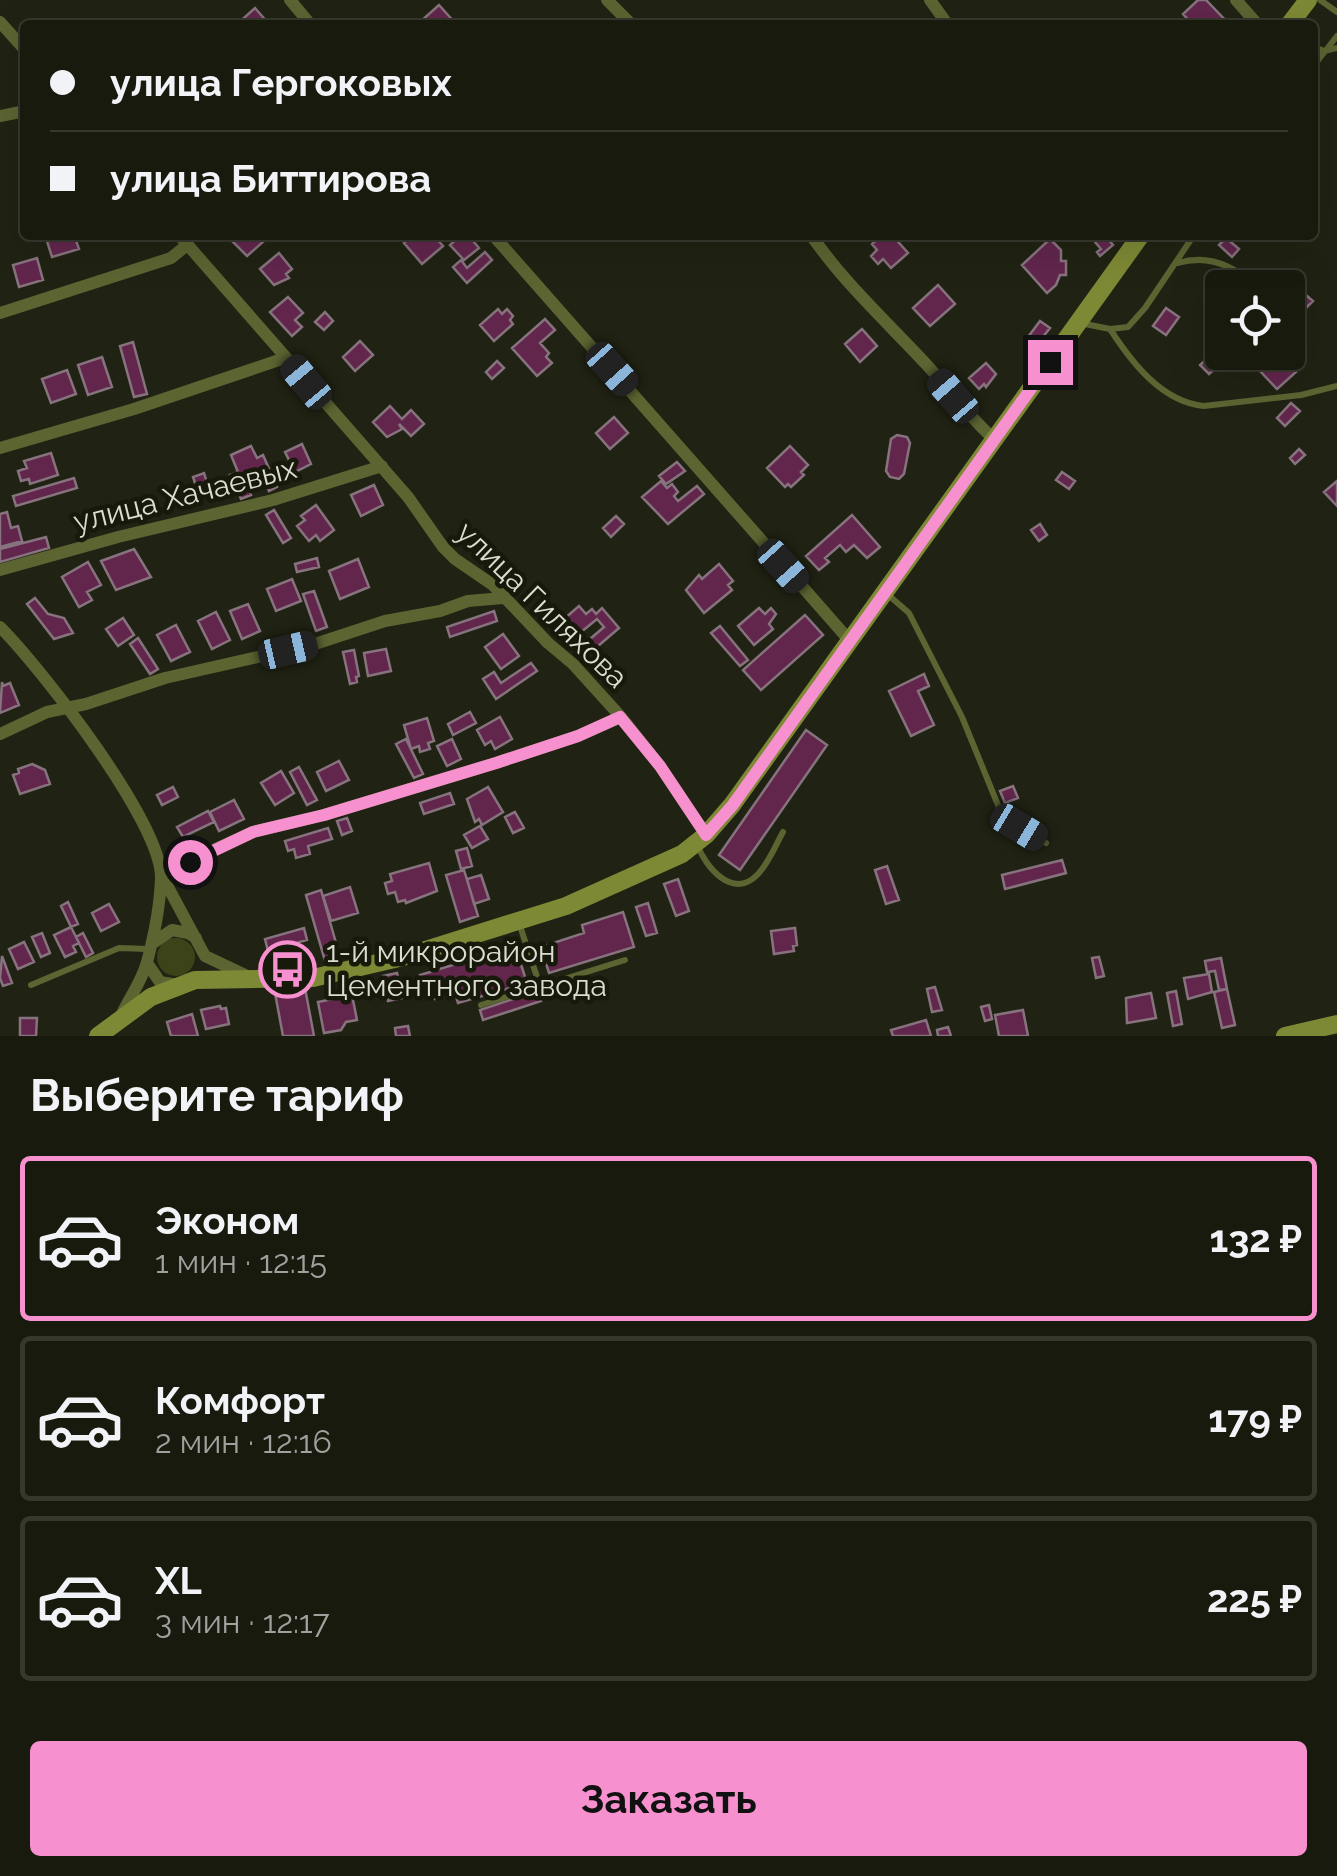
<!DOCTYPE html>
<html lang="ru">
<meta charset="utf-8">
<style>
body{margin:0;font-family:Raleway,sans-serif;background:#212317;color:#f1f3f6;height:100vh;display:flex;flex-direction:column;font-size:38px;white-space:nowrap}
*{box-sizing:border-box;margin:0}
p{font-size:32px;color:#9fa19e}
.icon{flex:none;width:55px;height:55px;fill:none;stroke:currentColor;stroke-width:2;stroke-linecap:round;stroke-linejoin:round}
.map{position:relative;height:1036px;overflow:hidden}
.drawer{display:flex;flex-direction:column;background:#181a0e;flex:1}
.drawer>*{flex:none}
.hud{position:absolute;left:20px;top:20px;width:1298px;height:220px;border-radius:10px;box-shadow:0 10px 40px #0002,0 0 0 2px #36382e;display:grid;align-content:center;height:220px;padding:0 30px;background:#181a0e}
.tools{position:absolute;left:1205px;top:270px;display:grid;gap:20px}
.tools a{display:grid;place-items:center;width:100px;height:100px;border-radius:10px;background:#181a0e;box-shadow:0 10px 40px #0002,0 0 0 2px #36382e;font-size:50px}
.end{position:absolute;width:45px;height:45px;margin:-22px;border:12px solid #f790ce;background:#111;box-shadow:0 0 0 5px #111}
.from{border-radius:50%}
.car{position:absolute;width:30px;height:60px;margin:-30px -15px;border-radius:12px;box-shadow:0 0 8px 2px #0007;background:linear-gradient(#222 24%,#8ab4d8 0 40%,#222 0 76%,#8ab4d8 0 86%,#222 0)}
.hud b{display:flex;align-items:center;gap:35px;height:95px;font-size:38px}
.hud b+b{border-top:2px solid #36382e}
.hud i{width:25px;height:25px;background:#f1f3f6}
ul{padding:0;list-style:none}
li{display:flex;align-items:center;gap:30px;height:165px;margin:0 20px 15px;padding:0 10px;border:5px solid #36382e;border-radius:10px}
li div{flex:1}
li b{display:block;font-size:38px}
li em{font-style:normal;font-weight:700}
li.active{border-color:#f790ce}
li>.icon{width:90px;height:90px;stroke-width:1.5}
h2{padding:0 30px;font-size:45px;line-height:120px}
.action{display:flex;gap:20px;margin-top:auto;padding:20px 30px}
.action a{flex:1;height:115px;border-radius:10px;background:#f790ce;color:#111;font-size:40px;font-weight:700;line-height:115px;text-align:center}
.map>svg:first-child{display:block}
</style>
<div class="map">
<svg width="1337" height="1036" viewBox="0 0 1337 1036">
<rect width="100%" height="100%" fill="#202313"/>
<!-- green -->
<path fill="#3d4319" d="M157 957a19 19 0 1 1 38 0a19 19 0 1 1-38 0Z"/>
<!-- building -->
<path fill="#62264d" stroke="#86737e" stroke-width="2.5" d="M1198,0H1206L1230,25H1193L1183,14Z
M439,5L457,25H422L420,22Z
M255,8L268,23L236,25Z
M45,235H74L79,249L52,257Z
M238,235H258L264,241L247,256L232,241Z
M413,235H441L437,239L443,246L422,264L404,243Z
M461,235H468L479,248L464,260L450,245Z
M882,235H892L908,253L891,268L883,259L878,264L871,256L877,250L872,244Z
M1089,235H1104L1113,245L1100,256L1097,252L1101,249Z
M1226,238L1239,249L1232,257L1219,245Z
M1050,239L1061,250V261H1066V275H1060L1056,285L1047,293L1022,265Z
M485,252L492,260L467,283L453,267L461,260L467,268Z
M279,253L292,269L286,274L289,278L274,285L260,269Z
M37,258L43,280L19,287L13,265Z
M1293,279L1301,286L1296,291L1304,299L1307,296L1313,301L1296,318L1288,310L1285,288Z
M938,285L955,304L930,326L913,308Z
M288,297L303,313L295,320L302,327L292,336L270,312Z
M1166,308L1179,317L1166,335L1153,326Z
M498,309L502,314L507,309L513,316L510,320L513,324L494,341L480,325Z
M325,312L333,321L324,330L315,322Z
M545,319L555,330L540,343L549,353L546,357L552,363L537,376L512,348Z
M1040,321L1050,328L1034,348L1025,341Z
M862,329L877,346L860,362L845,344Z
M360,341L373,355L355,371L343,357Z
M133,342L147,394L134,397L120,346Z
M1278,354L1296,372L1277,389L1260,371Z
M1210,356L1219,365L1209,374L1200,365Z
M102,357L112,387L88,395L78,365Z
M497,361L504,368L492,379L486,372Z
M986,363L996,374L986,387L984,384L979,389L969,378Z
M67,370L76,394L51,403L42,379Z
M1291,403L1300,411L1285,426L1277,418Z
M390,406L402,419L411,410L424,424L411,436L399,424L402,429L387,437L373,422Z
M614,417L628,433L610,449L596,433Z
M897,435L907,437L910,443L904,474L899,479L890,477L886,471L891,439Z
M302,444L311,464L295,472L285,452Z
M251,446L257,458L263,455L277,487L269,491L259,470L243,478L251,495L241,499L230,475L238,472L231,455Z
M790,446L808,465L801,472L804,475L791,487L788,484L785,487L767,468Z
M1299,449L1305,455L1295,464L1290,458Z
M51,453L58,475L30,484L29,479L21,481L18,471L27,468L24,461Z
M677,462L685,471L666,484L659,476Z
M1062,472L1075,481L1069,489L1056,480Z
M204,473L208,486L197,489L193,477Z
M74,478L77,488L16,506L13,496Z
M661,481L667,488L672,484L678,492L674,496L678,501L697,486L704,494L668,524L642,497Z
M1337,481V506L1324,492Z
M374,485L383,505L361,516L351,495Z
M316,505L334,530L320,541L316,535L309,541L297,526L305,520L301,516Z
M274,510L291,538L283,543L266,515Z
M7,512L11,528L18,526L22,541L0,547V514Z
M852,515L880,547L867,558L854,545L846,552L840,545L825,558L829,562L819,570L806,556Z
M616,516L624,524L611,537L603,528Z
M1040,524L1047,535L1039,541L1031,530Z
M46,537L49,548L0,562V549Z
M134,549L151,577L116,590L101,561Z
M317,558L319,567L297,572L295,564Z
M358,559L369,587L340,599L329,571Z
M88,562L101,585L87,592L92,600L79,607L62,577Z
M719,564L733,581L728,585L732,590L704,613L686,590L699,575L702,579Z
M292,579L301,601L276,611L267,589Z
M314,591L327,627L316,631L303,594Z
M35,598L48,614L64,618L73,633L54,639L27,604Z
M248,604L260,631L242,639L230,611Z
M579,606L586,614L592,609L596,614L602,608L619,628L583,659L576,651L604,627L597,619L569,642L556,626Z
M759,608L765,614L771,608L776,614L769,624L773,629L754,645L738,626Z
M494,611L497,621L450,637L447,627Z
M216,612L230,640L212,649L198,621Z
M805,615L823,635L761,690L743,670Z
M123,618L134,635L118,646L106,629Z
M176,625L190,652L171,661L157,635Z
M720,626L748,660L740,666L711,633Z
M503,634L519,656L501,669L485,647Z
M138,638L158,669L150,674L130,644Z
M386,649L391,671L368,676L364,653Z
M354,650L359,676L356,677L357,682L350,684L343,652Z
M531,663L537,671L496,699L483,679L494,672L501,683Z
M924,674L929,686L918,691L934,725L911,736L889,691Z
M2,682L3,686L10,683L19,705L0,713Z
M470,712L476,723L453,735L448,724Z
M500,717L512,739L495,749L491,741L485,745L477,730Z
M427,718L434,741L428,743L430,749L420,752L419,746L411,749L404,725Z
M806,730L827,745L740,870L719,855Z
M406,739L423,774L414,778L396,744Z
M452,739L461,759L447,766L437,746Z
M339,761L349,780L326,791L317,772Z
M32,764L45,770L50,784L20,794L13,775L19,773L18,769Z
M299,767L317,800L307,805L290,772Z
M281,771L294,793L275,805L261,783Z
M1013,786L1018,798L1005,803L1000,791Z
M173,787L178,797L162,805L157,795Z
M488,787L503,812L482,825L479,819L475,822L467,799Z
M450,793L454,804L424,814L420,803Z
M234,800L244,819L219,831L210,812Z
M208,811L214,822L183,837L177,827Z
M515,812L524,828L513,833L505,817Z
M347,818L352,831L342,835L337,821Z
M480,826L488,839L472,848L464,835Z
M328,828L332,839L308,846L310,854L296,858L294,849L288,851L285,841Z
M467,848L472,866L461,869L456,851Z
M1062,860L1066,873L1005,889L1002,875Z
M429,863L437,891L406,903L405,900L398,902L395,892L388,894L385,883L392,881L390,874Z
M887,866L899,900L886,904L875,870Z
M464,870L478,916L460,922L446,875Z
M481,875L489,899L474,904L467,879Z
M678,879L689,911L676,916L664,884Z
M350,887L358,913L331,921L323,896Z
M321,890L340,957L325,961L306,895Z
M68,902L78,924L71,927L61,906Z
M648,903L657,933L646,936L636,907Z
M109,904L119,922L101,931L92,913Z
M623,912L634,947L549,973L541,947L584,933L582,925Z
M71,927L79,943L73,946L76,952L65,957L54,935Z
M304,928L307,940L268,951L265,939Z
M795,928L797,945L793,946L794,951L774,954L771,931Z
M42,933L50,953L41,957L32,937Z
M83,933L93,953L86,957L76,937Z
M24,942L34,962L18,969L9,949Z
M515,946L527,983L458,1003L455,993L435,999L432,987L425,989L420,975Z
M2,956L12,983L3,986L0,978Z
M1099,957L1104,976L1096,978L1092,958Z
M1221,958L1227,989L1219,990L1215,971L1207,972L1205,961Z
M397,973L402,998L388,1001L383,976Z
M1209,974L1212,992L1188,999L1184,978Z
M935,987L942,1010L932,1012L927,989Z
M305,988L314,1036H283L275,993Z
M1227,989L1235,1025L1222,1028L1214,992Z
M537,991L541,1001L483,1020L480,1010Z
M1176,991L1182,1024L1173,1026L1167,993Z
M1151,993L1156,1018L1127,1023L1126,998Z
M352,995L357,1020L346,1022L341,1030L324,1033L318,1002Z
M989,1005L992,1019L985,1021L981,1007Z
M220,1006L221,1009L226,1008L229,1024L206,1029L201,1010Z
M1023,1010L1028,1036H999L995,1015Z
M192,1014L198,1036H171L167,1022Z
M20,1018H37L36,1036H20Z
M926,1020L931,1036H893L891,1030Z
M408,1026L410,1036H396L395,1028Z
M948,1027L951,1036H938L937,1030Z"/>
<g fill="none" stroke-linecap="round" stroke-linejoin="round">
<!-- lane -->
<path stroke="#5c6432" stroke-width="6" d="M1320,0L1337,12
M1312,46L1324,51L1337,48
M1312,68L1337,36
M1178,263C1208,254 1235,266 1257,288
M1080,323L1110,329C1132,363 1162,402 1204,406L1301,395L1337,386
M1110,329L1128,327L1145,308L1194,235
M886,593L909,613L962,717L1000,810L1006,817L1046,843
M697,844C705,867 733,900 757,875C769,863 775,846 783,832
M519,923L540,986
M31,985L119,948L148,949
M481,1005L625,960"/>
<!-- street -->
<path stroke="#5c6432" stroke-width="12" d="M290,0L311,25
M607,0L632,25
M930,0L948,25
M1236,0L1258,25
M0,22L25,50
M0,116L25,111
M179,235L408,497L443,547L455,559L493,585L548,643L573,664L621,717L660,766L706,835
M493,235L850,641
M811,235C844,283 887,322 926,364C950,390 969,417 995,440
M0,313L171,258L187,245
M0,448L134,409L285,358
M0,570L118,537L273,500L382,466
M0,627C41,668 162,823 161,878C160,906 154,936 147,962C142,981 128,1000 120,1018
M0,734L47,712L86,704L165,678L315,644L385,621L440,611L468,601L503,598
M161,874L253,832L324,815L496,763L578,736L621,717
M161,874L205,956L245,975
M153,943L172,930L188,933L196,938
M147,963L160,982L178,985"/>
<!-- secondary -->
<path stroke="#7e8935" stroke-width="18" d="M1289,25L1308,0
M98,1036L151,997L195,980L313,978L403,957L566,906L682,854L706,835L732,805L1141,235
M1285,1036L1337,1024"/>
</g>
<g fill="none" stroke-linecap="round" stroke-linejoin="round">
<!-- route -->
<path stroke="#f790ce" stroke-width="12" d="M190,862L253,832L324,815L496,763L578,736L620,717L660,766L706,835L732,806L1050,362"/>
</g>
<!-- icons -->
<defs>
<symbol id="bus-ring" viewBox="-11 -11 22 22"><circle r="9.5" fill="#17190a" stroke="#f790ce" stroke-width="1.5"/><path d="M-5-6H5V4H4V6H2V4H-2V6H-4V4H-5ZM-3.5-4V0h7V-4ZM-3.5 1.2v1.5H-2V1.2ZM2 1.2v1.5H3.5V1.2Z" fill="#f790ce"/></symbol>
</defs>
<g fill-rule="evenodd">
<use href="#bus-ring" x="256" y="938" width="63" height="63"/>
</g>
<g text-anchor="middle" stroke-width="9" stroke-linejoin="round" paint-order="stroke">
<!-- street labels -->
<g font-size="30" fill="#dbddd3" stroke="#17190a">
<text transform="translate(185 495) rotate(-14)" y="10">улица Хачаевых</text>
<text transform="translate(542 605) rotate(44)" y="10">улица Гиляхова</text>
</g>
<!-- poi labels -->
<g font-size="30" fill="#dbddd3" stroke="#17190a" text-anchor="start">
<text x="326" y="962">1-й микрорайон<tspan x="326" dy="34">Цементного завода</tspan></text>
</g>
</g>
</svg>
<div class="tools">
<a><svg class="icon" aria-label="locate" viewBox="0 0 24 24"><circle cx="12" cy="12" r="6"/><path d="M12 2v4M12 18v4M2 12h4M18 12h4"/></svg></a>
</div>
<i class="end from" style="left:190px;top:862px"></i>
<i class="end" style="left:1050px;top:362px"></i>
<i class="car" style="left:612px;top:369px;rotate:138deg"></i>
<i class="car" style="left:306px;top:382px;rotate:320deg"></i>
<i class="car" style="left:953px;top:396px;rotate:319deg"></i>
<i class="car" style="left:783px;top:566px;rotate:138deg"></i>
<i class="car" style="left:288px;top:650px;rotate:77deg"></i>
<i class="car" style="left:1019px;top:827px;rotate:121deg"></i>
<div class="hud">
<b><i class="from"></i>улица Гергоковых</b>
<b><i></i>улица Биттирова</b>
</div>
</div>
<section class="drawer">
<h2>Выберите тариф</h2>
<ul>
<li class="active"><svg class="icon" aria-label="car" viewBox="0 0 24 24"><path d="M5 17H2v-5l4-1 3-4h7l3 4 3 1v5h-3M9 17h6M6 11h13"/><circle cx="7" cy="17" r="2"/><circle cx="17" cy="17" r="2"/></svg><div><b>Эконом</b><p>1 мин · 12:15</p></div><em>132 ₽</em></li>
<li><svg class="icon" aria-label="car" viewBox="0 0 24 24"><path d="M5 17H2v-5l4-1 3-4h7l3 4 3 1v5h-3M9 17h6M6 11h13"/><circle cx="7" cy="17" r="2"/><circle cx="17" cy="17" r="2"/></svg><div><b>Комфорт</b><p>2 мин · 12:16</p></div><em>179 ₽</em></li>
<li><svg class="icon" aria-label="car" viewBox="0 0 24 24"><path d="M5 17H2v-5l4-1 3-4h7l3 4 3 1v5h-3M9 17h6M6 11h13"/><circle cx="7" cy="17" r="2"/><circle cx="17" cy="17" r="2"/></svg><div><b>XL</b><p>3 мин · 12:17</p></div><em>225 ₽</em></li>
</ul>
<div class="action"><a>Заказать</a></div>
</section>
